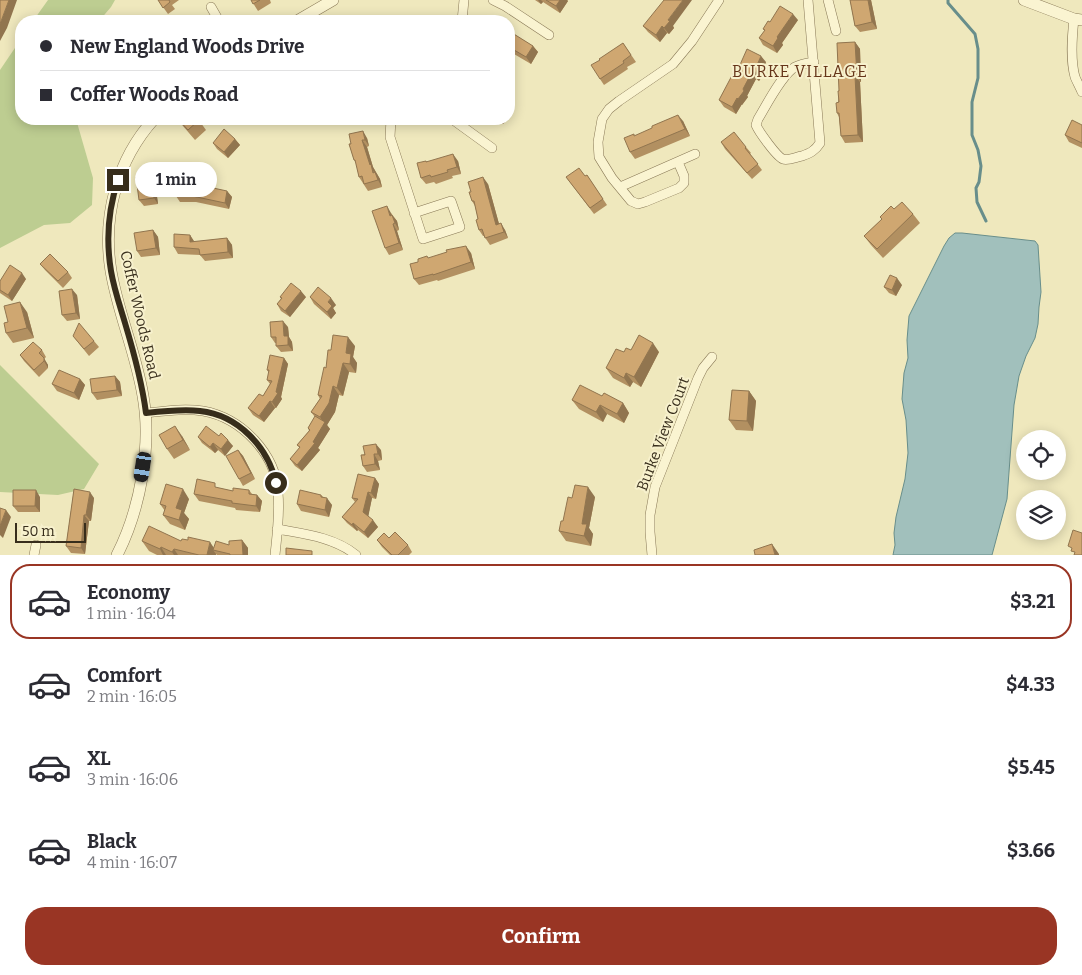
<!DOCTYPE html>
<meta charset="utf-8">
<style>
body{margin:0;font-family:Bitter,serif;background:#f2f2f3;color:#2b2b33;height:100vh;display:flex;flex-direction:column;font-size:19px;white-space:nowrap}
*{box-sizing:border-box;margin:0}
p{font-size:16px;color:#7c7c81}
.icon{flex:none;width:28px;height:28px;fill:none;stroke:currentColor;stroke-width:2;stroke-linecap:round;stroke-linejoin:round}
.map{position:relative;height:555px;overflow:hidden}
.sheet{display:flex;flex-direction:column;background:#fff;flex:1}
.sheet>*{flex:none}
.banner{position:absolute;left:15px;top:15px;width:500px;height:110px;border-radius:20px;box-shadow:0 2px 12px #0003;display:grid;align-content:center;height:110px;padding:0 25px;background:#fff}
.controls{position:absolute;left:1016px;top:430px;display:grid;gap:10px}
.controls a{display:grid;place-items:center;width:50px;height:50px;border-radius:50%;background:#fff;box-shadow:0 2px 12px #0003;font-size:25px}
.scale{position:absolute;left:15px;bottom:12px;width:71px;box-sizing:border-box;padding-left:5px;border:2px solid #372d1b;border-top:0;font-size:14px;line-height:18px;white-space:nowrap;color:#372d1b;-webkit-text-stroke:4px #f7f1cd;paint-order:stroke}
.end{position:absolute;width:22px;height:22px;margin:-11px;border:6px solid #372d1b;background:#fff;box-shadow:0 0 0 2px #fff}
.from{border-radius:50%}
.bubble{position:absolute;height:35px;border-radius:18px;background:#fff;box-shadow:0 2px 12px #0003;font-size:16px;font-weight:700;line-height:35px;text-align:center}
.car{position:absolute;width:15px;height:30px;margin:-15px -8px;border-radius:6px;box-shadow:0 0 4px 1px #0007;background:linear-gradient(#222 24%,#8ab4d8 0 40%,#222 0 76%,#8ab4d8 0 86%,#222 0)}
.banner b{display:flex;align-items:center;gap:18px;height:48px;font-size:19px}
.banner b+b{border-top:1px solid #e1e1e2}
.banner i{width:12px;height:12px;background:#2b2b33}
ul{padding:9px 0 0;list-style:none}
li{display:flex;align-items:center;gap:15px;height:75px;margin:0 10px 8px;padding:0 15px;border:2px solid transparent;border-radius:20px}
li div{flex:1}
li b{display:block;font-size:19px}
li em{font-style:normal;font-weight:700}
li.active{border-color:#993524}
li>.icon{width:45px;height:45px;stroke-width:1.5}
.action{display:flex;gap:10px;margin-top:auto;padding:10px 25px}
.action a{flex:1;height:58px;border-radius:20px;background:#993524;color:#fff;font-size:20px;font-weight:700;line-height:58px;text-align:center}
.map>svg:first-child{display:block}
</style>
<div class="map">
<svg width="1082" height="555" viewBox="0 0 1082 555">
<rect width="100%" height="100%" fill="#efe8bd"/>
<!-- green -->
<path fill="#bdcd91" d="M48,0H115L111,7L99,21H33Z
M21,39V119H76L93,178L92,205L70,223L44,225L0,248V70Z
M0,365L99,464L84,489L58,495L0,492Z"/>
<!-- water -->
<path fill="#a1c0bc" stroke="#688e8b" d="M955,233H962L1035,241L1038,245L1041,292L1039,307L1038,324L1035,338L1026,356L1019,376L1014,405L1007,499L992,555H893L895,545L894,533L896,517L905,479L908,453L906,420L902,399L904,373L908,358L907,340L909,316L944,246L949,238Z"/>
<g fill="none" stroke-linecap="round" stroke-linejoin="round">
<!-- stream -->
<path stroke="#688e8b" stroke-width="3" d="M948,0V3L975,34L978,49V78L972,102V135L978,150L981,166L979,182L976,188L977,202L986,221"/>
<defs>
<path id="minor" d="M493,0L505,6L549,35
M808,0L820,143C815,151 810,153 802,156C796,157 788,161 783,159C777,157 759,132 756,125L758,119C766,106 782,74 795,67C801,64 808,63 814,62
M828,0L836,31
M211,7L219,21
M1074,19C1072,37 1070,59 1075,77C1077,82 1080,87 1082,92
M462,21L464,0
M391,119L390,137L423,239L460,227L451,201L414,213
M452,119L492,148
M678,162L684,176V183L679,188L645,202L638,204L631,201L612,178L599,157L598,142L602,119L609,109L619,101L673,64L692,41L719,0
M620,187L695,154
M146,413C165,411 184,408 203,411C242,418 276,454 278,493C280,514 277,535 275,555
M277,529C304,534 334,537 356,555
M34,555L36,545
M652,555L650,532V515L655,487L698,378L703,368L712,357"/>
<path id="tertiary" d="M1024,0L1074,19L1082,20
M297,21L333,0
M117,555C140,510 152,446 143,396C136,353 118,313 111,271C102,216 117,160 154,119"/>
</defs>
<!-- minor casing -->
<use href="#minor" stroke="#887856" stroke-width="10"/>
<!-- tertiary casing -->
<use href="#tertiary" stroke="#887856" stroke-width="12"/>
<!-- minor -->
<use href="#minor" stroke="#faf4d1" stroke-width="9"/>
<!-- tertiary -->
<use href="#tertiary" stroke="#faf4d1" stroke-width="11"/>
</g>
<!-- wall -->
<path fill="#b29061" d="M158,0H179L172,5L175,9L168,14Z
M251,0H270L271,3L258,11Z
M535,0H567L568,1L560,13L543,2L541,4Z
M850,0H871L877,29L860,32L855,26Z
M798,20L782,43L783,45L777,53L763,45L759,38L765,31L763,29L770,22Z
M643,26H673L674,28L669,34L667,33L660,42L648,32Z
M509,30L511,33L533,46L538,52L531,64L514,54L513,55L509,53Z
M855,42L860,49L861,82H860L863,142L845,143L841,136L839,117L837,113L839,91Z
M623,43L636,62L627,67L628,69L604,85L600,79V60Z
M766,62L762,71L764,73L759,81L756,79L747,96L748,97L742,105V104L736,114L724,107L719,100L739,67Z
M177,119H198L206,130L195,140Z
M496,119H507L503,124Z
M683,121L690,136L635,159L630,152L635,136Z
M1082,125V148L1069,142L1065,135Z
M367,138L369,146L367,147L373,167L380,179L382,187L368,191L359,177L356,163L354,160L349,144Z
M235,139L240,145L228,158L217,149L213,143Z
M721,142L746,147L751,153L750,154L762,170L752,179L725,149Z
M426,161L427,162L458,161L461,174L452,176L453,178L436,184L434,182L426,184L421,178Z
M587,175L607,205L594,214L566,177L585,176Z
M155,182L158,204L144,206L139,200Z
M488,184L499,224L505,230L508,238L490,245L484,236H483L479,230L478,219L475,206L472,201L471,192Z
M227,191L232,197L229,209L196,202H180L176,196Z
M894,209L913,214L920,223L883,258L871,245L864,236L882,219L880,217Z
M391,213L397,221L399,230L397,231L403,250L389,255L385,248Z
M153,230L158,237L160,255L141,257L137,251Z
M190,235L194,242L227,238L232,245L233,258L205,261L200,255L178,254L174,247Z
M471,253L475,269L438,281L437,280L419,285L414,279L429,258Z
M40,264L68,272L72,278L63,288L45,270Z
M26,279L12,301L0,293V281Z
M902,285L896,296L889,293L884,287Z
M77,295L80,319L67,321L62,315Z
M280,297H306L290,317L281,311L277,304L281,299Z
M310,297L336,305L333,308L336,313L331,319L314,304Z
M27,312L34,338L13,343L6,333L8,322Z
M288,327L289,337L292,342L293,351L281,352L276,346V343H275L271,337Z
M73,336L94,341L99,347L89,356Z
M355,346L353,357L357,363L356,373L349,372L343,396L339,395L335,412L327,425L330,429L318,448L320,450L302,471L295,466L290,459L300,448L297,445L309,431L308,428L315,417L311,412L320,399L318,395L331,350Z
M42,350L46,357L44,359L48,365V368L39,377L24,361L20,355Z
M631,350L659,352L641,387L633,382L630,387L613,378L606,368L624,352Z
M284,358L288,364L281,397L282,399L276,408H275L264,422L253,415L248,408L263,396L270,384L267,380L269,373L267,370Z
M115,376L120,382L122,396L97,400L92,393Z
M80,379L85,385L79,400L57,391L52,384Z
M749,391L756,401L753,431L736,430L729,420Z
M572,400L623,403L629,413L624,423L607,414L603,422L579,409Z
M182,436L190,450L174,459L167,449Z
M219,436L233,446L225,456L218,450L215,453L202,443L198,437Z
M238,450L243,456L255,479L243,486L239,479Z
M381,450L382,460L378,461L380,470L367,472L363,466L361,455Z
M375,478L379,484L376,499L372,498L368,516L378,527L368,538L358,530L357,531L347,523L342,517L355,502L352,498Z
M219,488L233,491L249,490L252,494L257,495L262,501L260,512L236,510L235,508L199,501L194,494Z
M74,489L94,498L91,521H89L85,554L71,553L66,546Z
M321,495L332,505L329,517L301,511L297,504Z
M40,497V512H18L13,506Z
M595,497L589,528L593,534L591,546L566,541L559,531L572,498Z
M189,499L184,513L189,519L185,530L170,524L163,515L165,511L160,504Z
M389,538L408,545L412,552L409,555H390L382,547L377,540Z
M242,540L248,548V555H217L216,554V555H157L149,551L142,541H181L214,548L229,545Z"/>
<!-- shaded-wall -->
<path fill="#91754f" d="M9,0H17L7,28L0,41V24Z
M538,0H541L543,2L541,4Z
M560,0H567L568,1L560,13L556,6Z
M683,0H692L673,26L674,28L669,34L664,28L668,20Z
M868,0H871L877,29L872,22Z
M793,14L798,20L782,43L783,45L777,53L773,46L777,37Z
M662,26L667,33L660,42L656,35Z
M855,42L860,49L861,82L857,76Z
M533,46L538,52L531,64L526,57Z
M509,47L514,54L513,55L509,49Z
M761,56L766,62L762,71L764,73L759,81L754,75L757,65Z
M752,72L756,79L747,96L743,89Z
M855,76L860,82L863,142L858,135Z
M744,91L748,97L742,105L738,99Z
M737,98L742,104L736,114L732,107Z
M509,108L512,113L509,117Z
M678,115L683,121L690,136L685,129Z
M500,119H507L503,124Z
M363,131L367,138L369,146L365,140Z
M235,139L240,145L228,158L224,152Z
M362,140L367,147L373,167L380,179L382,187L378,180L370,165Z
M453,154L458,161L461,174L457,167Z
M151,175L155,182L158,204L154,198Z
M483,177L488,184L501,231L496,225Z
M227,191L232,197L229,209L225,203Z
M387,206L391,213L394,222L390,216Z
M392,215L397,221L399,230L395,223Z
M501,223L505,230L508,238L504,232Z
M393,224L397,231L403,250L399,243Z
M153,230L158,237L160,255L156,248Z
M190,235L194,241V249L190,242Z
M227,238L232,245L233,258L228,252Z
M466,246L471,253L475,269L471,262Z
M22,273L26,279L12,301L8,295Z
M897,278L902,285L896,296L892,290Z
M72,289L77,295L80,319L76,313Z
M301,291L306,297L290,317L285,311Z
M331,298L336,305L333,308L336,313L331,319L327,312L328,302Z
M20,302L27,312L34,338L27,328Z
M283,321L288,327L289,337L292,342L293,351L288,345L284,336Z
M348,337L355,346L353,357L357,363L356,373L350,364L346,353Z
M653,343L659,352L641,387L634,377Z
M44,358L48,365V368L44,361Z
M284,358L288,364L281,397L282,399L276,408L272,402L276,392Z
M343,363L349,372L343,396L337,388Z
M626,373L633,382L630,387L624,378Z
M115,376L120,382L122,396L117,390Z
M80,379L85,385L79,400L74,393Z
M333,386L339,395L335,412L327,425L330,429L318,448L320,450L302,471L297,465L324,424L320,417Z
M749,391L756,401L753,431L747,421Z
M270,401L275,408L264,422L259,416Z
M623,403L629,413L624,423L617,414Z
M600,405L607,414L603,422L596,412Z
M175,426L182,436L190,450L183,440Z
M228,440L233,446L225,456L221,449Z
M213,443L218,450L215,453L210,447Z
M376,444L381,450L382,460L378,454Z
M238,450L243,456L255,479L251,473Z
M374,454L378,461L380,470L375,464Z
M375,478L379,484L376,499L371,493Z
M588,487L595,497L589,528L593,534L591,546L584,536L582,524Z
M183,489L189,499L184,513L189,519L185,530L179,520L176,508Z
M36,490L40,497V512L35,506Z
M90,492L94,498L91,521L86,515Z
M368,492L372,498L368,518L363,512Z
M257,495L262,501L260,512L256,506Z
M327,498L332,505L329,517L325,510Z
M6,510L11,517L3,538L0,535V526Z
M84,515L89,521L85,554L81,548Z
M373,520L378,527L368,538L364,532Z
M353,523L358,530L357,531L352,525Z
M242,540L248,548V555H243Z
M210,542L216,551L213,550L216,554V555H207Z
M772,544L779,554V555H775Z
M161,547L166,555H163L160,549Z
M174,549L178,555H174L172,552Z"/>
<!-- building -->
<path fill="#cfa771" stroke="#91754f" d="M0,0H9L0,24Z
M158,0H169L170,2L163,8Z
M251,0H260L253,4Z
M546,0H560L556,6Z
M664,0H683L668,20L670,21L664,28L662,26L656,35L643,26Z
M850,0H868L872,22L855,26Z
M780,6L793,14L777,37L778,38L773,46L759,38L765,30L763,29L768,21L770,22Z
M509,31L533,46L526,57L509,47V48Z
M855,42L857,76H855L858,135L841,136L839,113H837L836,103L839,102L838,91H839L837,43Z
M623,43L631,55L623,61L624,63L600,79L591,65L600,60L599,59Z
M747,49L761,56L757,65L759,67L754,75L752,72L743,89L744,91L738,99L737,98L732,107L719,100L737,66L739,67Z
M678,115L685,129L630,152L624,138L634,134V136L652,128V126Z
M178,119H198L199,120L188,130Z
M1072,120L1082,125V143L1065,135Z
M224,129L235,139L224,152L213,143Z
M363,131L365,140H362L370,165L371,164L373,173L375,172L378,180L364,184L362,176L359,177L355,160H354L349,144H351L349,134Z
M734,132L746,147L745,148L758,164L747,173L721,142Z
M453,154L457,167L447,170L448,172L431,177L430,175L421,178L417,163L426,161V162Z
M579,168L585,176L587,175L603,199L590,208L566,177Z
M151,175L154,198L139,200L136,177Z
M483,177L496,225L501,223L504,232L485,238L482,229L479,230L476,220L478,219L474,201H472L469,192H471L468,182Z
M176,183H190L227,191L225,203L192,196H176Z
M902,202L913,214L877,249L864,236L882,219L880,217L891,206L894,209Z
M387,206L390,216L392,215L395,223L393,224L399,243L385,248L372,211Z
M153,230L156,248L137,251L134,233Z
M174,234L190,235V242L227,238L228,252L200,255L199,249L174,247Z
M466,246L471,262L433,275V274L414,279L410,264L418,262V259L427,256L428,258L447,252L446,250Z
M50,254L68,272L58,281L40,264Z
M10,265L22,273L8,295L0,290V281Z
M890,275L897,278L892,290L884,287Z
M291,283L301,291L285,311L277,304L282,298L280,297Z
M318,287L331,298L328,302L332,306L327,312L310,297Z
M72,289L76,313L62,315L59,291Z
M20,302L27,328L6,333L4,323L8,322L4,306Z
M283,321L284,336H288V345L276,346V337H271L270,322Z
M79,323L94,341L84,349L73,336Z
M333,335L348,337L346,353L351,354L350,364L343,363L337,388L333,386L329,403L320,417L311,412L322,396L318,395L324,367L326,368L328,350H331Z
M639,335L653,343L634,377L626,373L624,378L606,368L616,349L624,352L626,348L631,350Z
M33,342L42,350L39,353L44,358V361L34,370L20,355Z
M270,355L284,358L276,392L278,393L272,402L270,401L259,416L248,408L259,394L263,396L272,381L267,380L269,370H267Z
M59,370L80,379L74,393L52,384Z
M115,376L117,390L92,393L90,379Z
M580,385L602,396L604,393L623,403L617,414L600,405L596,412L572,400Z
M732,390L749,391L747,421L729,420Z
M315,416L325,422L313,442L315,443L297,465L290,459L300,447L297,445L310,430L308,428Z
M175,426L183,440L167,449L159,435Z
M206,426L219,436L221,433L228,440L221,449L213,443L210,447L198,437Z
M376,444L378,454H374L375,464L363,466L361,455H365L363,446Z
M238,450L251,473L239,479L226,456Z
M358,474L375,478L371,493L368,492L363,512L373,520L364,532L353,523L352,525L342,517L358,499L352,498Z
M197,479L215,483V487L233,491V488L249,490V494L257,495L256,506L232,503V501L194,494Z
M166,484L183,489L176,508L182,510L179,520L163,515L166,506L160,504Z
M575,485L588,487L582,524H587L584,536L559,531L561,521H563L568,497L572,498Z
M74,489L90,492L86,515H84L81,548L66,546Z
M13,490H36L35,506H13Z
M300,490L321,495V497L327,498L325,510L297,504Z
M0,508L6,510L0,526Z
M149,526L181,541L182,539L188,540V537L210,542L207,555H199L174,549L172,552L161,547L160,549L142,541Z
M1073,530L1082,533V555H1074L1075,552L1071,551L1072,548L1068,546Z
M395,532L408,545L398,555H392L377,540L384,533L389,538Z
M242,540L243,555H230V554L213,550L216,541L229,545V541Z
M772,544L775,555H755L754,550Z
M286,548L312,551V555H286Z"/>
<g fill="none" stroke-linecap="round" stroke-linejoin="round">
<!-- route -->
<path stroke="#372d1b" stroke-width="6" d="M118,180C108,210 106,241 111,271C114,289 120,306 125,323C134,353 142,382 146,413C164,411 182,409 200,411C238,415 268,447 276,483"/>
</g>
<g text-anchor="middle" stroke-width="4" stroke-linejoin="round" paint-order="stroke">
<!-- street labels -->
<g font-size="15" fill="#372d1b" stroke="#f7f1cd">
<text transform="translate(140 315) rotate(77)" y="5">Coffer Woods Road</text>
<text transform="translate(663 434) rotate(-69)" y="5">Burke View Court</text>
</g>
<!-- neighbourhood labels -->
<g font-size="16" letter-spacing="1" fill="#653519" stroke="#f7f1cd">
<text x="800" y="77">BURKE VILLAGE</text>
</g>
</g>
</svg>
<div class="controls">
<a><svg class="icon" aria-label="locate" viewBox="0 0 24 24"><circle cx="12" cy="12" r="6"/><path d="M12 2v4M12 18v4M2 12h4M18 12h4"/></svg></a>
<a><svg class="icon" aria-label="layers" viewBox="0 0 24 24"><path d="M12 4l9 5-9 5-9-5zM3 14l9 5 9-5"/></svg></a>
</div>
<div class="scale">50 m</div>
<i class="end from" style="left:276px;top:483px"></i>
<i class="end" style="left:118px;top:180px"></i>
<div class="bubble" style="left:135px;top:162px;width:82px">1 min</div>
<i class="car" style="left:143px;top:467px;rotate:189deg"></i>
<div class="banner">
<b><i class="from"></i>New England Woods Drive</b>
<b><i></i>Coffer Woods Road</b>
</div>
</div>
<section class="sheet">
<ul>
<li class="active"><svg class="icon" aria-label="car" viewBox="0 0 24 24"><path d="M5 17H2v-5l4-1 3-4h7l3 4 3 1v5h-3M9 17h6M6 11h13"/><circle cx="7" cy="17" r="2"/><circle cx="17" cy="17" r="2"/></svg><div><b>Economy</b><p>1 min · 16:04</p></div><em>$3.21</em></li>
<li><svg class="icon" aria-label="car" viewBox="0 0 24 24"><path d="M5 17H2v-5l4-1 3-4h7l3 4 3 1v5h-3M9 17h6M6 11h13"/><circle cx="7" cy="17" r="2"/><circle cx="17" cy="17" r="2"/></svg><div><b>Comfort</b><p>2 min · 16:05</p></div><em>$4.33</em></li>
<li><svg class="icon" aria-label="car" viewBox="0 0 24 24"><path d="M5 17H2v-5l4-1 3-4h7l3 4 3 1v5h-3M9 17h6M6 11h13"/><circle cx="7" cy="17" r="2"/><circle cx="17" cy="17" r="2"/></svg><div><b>XL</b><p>3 min · 16:06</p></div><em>$5.45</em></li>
<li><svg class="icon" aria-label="car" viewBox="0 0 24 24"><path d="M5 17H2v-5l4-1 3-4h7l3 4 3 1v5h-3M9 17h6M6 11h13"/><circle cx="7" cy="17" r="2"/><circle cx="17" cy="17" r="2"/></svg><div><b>Black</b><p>4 min · 16:07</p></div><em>$3.66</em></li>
</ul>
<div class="action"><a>Confirm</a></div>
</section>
